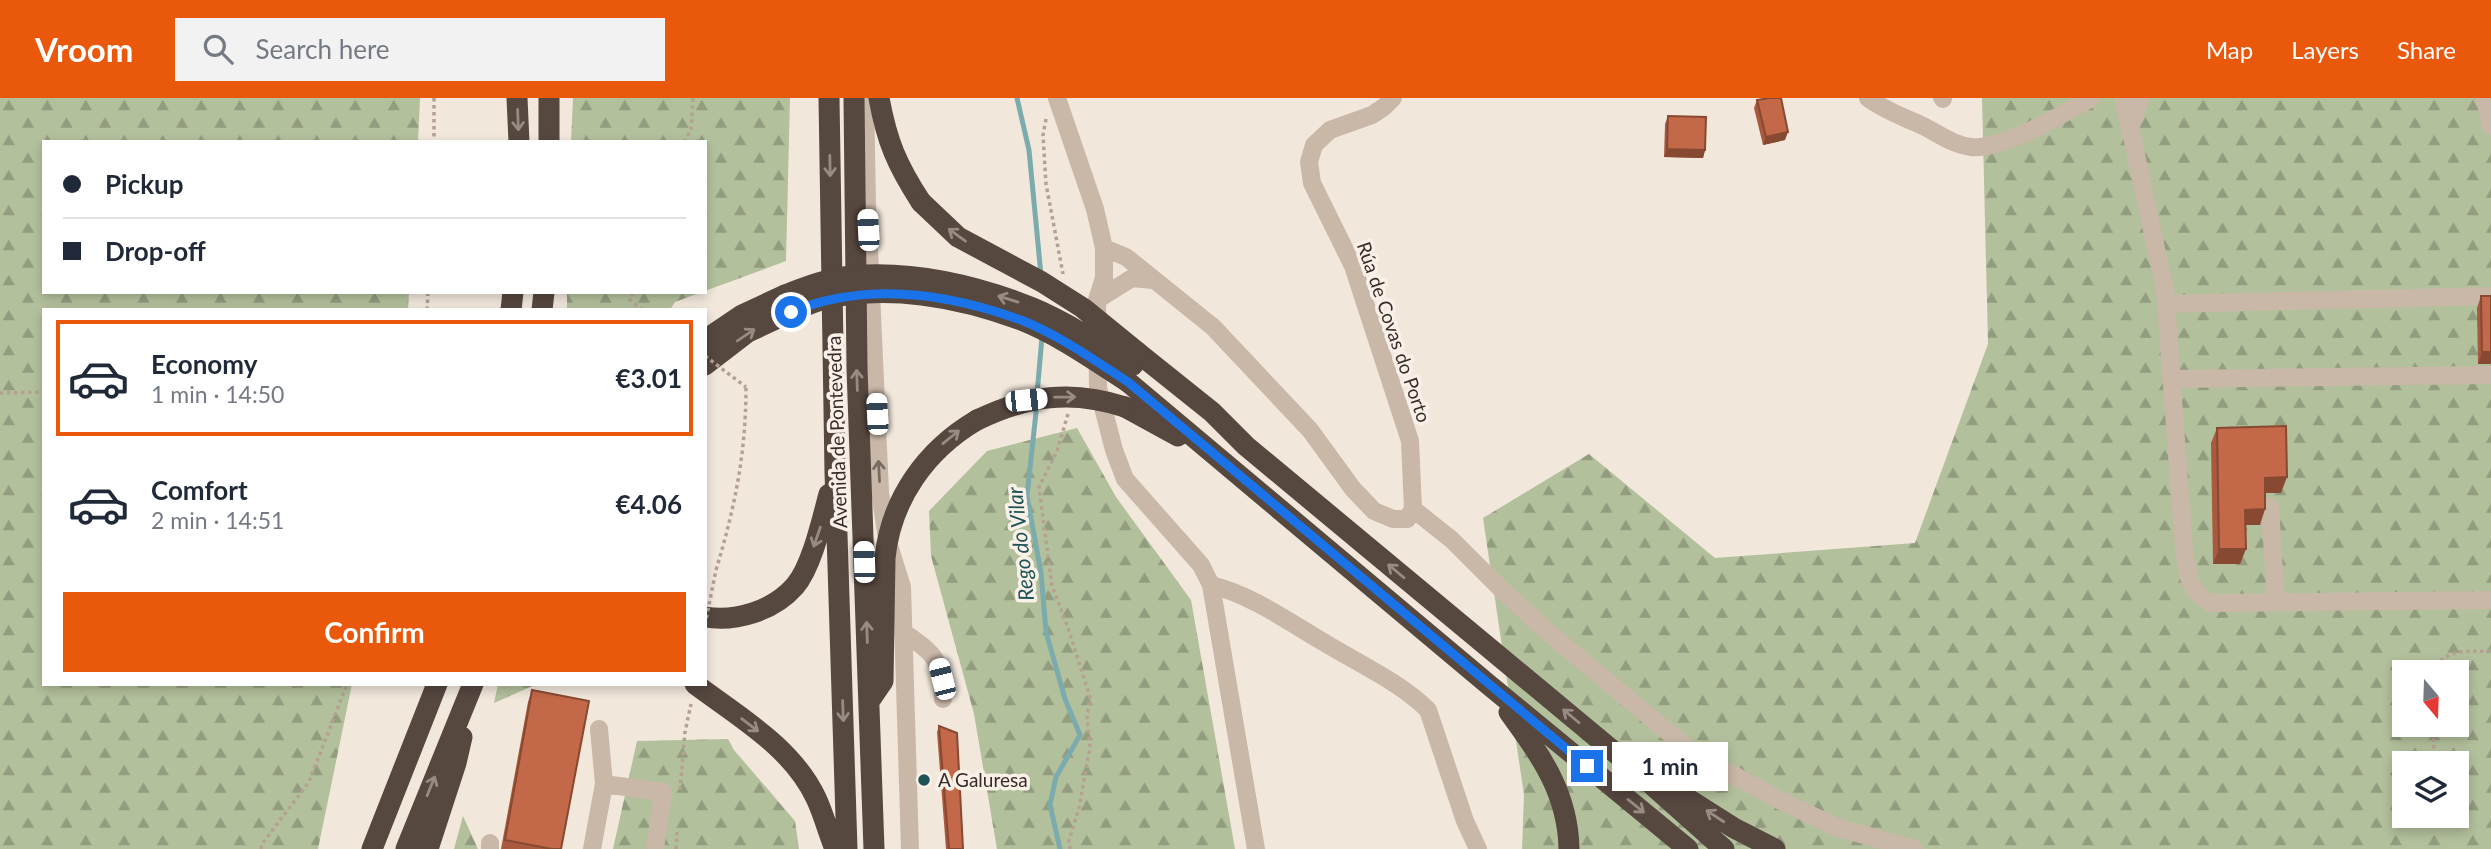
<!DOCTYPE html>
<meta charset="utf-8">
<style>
body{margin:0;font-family:Lato,sans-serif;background:#f2f2f3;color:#1f2937;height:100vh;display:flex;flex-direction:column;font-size:26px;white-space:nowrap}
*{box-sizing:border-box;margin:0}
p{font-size:23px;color:#747a83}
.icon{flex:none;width:38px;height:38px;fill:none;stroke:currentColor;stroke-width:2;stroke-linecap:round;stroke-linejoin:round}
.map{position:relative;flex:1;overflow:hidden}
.details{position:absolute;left:42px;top:210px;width:665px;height:378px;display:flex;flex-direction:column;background:#fff;border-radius:0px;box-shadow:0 4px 10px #0003}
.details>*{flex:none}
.guide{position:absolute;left:42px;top:42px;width:665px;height:154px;border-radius:0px;box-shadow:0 4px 10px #0003;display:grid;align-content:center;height:154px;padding:0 21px;background:#fff}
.needle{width:46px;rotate:161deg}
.fabs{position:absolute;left:2392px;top:562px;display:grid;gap:14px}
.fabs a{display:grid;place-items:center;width:77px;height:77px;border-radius:0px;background:#fff;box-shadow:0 4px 10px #0003;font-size:35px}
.end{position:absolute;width:32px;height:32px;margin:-16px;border:9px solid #1a73e8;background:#fff;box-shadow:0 0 0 4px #fff}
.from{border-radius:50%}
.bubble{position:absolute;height:49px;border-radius:0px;background:#fff;box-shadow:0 4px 10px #0003;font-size:23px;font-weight:700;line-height:49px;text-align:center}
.car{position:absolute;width:21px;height:42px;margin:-21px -10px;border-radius:9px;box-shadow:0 0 5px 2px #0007;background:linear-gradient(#fff 24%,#345 0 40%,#fff 0 76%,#345 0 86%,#fff 0)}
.guide b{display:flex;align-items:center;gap:24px;height:66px;font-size:26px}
.guide b+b{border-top:2px solid #e0e1e3}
.guide i{width:18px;height:18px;background:#1f2937}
ul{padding:12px 0 0;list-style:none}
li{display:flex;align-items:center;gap:21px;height:116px;margin:0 14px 10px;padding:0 7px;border:4px solid transparent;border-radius:0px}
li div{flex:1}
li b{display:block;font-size:26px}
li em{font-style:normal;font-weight:700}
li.current{border-color:#ea580c}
li>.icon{width:63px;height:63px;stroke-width:1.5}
.cta{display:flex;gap:14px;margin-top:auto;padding:14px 21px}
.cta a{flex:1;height:80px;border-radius:0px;background:#ea580c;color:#fff;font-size:28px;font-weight:700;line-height:80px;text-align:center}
header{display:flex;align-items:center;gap:42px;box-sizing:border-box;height:98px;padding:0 35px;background:#ea580c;color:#fff}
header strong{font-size:33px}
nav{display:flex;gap:38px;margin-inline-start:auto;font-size:24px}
.search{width:490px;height:63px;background:#f2f2f3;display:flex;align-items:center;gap:18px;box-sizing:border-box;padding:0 24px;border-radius:0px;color:#747a83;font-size:26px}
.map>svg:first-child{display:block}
</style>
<header>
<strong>Vroom</strong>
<div class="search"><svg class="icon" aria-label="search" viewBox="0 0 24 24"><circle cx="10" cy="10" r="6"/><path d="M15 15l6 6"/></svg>Search here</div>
<nav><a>Map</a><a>Layers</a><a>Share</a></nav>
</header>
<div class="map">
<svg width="2491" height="751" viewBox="0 0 2491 751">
<defs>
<pattern id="forest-firs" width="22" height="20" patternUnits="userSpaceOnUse" patternTransform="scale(1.75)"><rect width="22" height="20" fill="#b3c09c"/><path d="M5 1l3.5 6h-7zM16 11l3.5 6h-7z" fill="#929c7f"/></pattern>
</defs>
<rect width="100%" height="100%" fill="#f1e7db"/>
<!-- forest -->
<path fill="url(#forest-firs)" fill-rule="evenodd" d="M0,0H420L418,44H44V194H409L408,212H44V586H352L318,751H0Z
M573,0H790L786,163L705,193V44H571Z
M1982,0H2491V751H1522L1524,697L1483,420L1589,356L1715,460L1915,445L1988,246ZM2404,574H2457V626H2404ZM2404,665H2457V718H2404Z
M567,194H702L675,204L670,212H567Z
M1077,330L1116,399L1191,502L1235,751H997L974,616L931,458L929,413L987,353Z
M498,586H537L494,605Z
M728,641L734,652L795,723L799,751H613L637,643Z
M463,718L478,751H454Z"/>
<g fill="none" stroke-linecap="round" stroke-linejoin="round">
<!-- stream -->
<path stroke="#7babad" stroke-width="5" d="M1017,0L1029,52L1041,177
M1037,296L1042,239
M1037,305L1027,398L1041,475L1046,534L1065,601L1080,637L1056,679L1050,707L1060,751"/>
<!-- path -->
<path stroke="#b5a192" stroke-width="3.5" stroke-dasharray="3.5 3.5" stroke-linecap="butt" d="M434,0V44
M1046,21L1043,37L1046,86L1063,176
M684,44L691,32L693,0
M633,194L630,202L643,212
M427,212L428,194
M0,295L44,294
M1068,316L1057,353L1039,389L1052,488L1068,530L1090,599L1087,619L1090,649L1079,710L1069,742L1070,751
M716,472C735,409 746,355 746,289
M2432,574C2446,549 2466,554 2491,553
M2433,626L2434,665
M680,692L685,634L691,606
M261,751L262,746L309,684L347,586
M676,751L677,734"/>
<!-- minor -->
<path stroke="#c9b7a8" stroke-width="18" d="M865,0L867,106L880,394L887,441L902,489L910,751
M1057,0L1095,111L1104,150V180L1097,202L1098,290L1114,352L1125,381L1201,467L1211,487L1256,751
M1393,0L1384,9L1372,17L1330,32L1314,47L1309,64L1312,85L1353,168L1410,343L1413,411
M1868,0C1884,12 1903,19 1921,27C1938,35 1953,47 1971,49C2004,52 2062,16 2091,0
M1942,0L1943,1
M2123,0L2130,29
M2141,0L2130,29L2165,192L2184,451C2188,476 2187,490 2210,505L2491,502
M2485,0L2491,28
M1104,150L1126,159L1213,229L1310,332L1353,391L1374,413L1393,421H1407L1413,411
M1097,202L1132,180L1153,182
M2166,206L2491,198
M2171,281L2491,277
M2270,409L2276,504
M1413,411L1452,442L1502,492L1550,536L1692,654L1779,702L1836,729L1914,751
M1211,487C1252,497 1289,524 1325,545C1358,565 1401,585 1428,612L1465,723L1478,751
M903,534C935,556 942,562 943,601
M599,631L604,686
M490,751V745
M592,751L604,686L663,694L655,751"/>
<!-- highway -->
<path stroke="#56473f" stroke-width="21" d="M517,0L519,44
M829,0L835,374L847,751
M854,0L857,270L874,751
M879,0C887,44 897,67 921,104
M549,44V0
M511,212L513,194
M542,212L544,194
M705,242L742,217L785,197
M1137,254L1212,314L1246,348L1624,662L1724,751
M705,267L748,234L791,214
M1128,284L1489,587L1688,751
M1125,309L1178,338
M705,519C736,524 773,513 795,488C812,468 822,422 829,396
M695,586C739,619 792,649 816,700C824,717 828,734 835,751
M870,602L883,583L885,460C891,401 926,352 977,322
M1509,614C1541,658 1568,695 1569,751
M1671,690L1734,730L1775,751
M372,751L437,586
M406,751L473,586
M428,751L456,665L462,639"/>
<!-- path-bridge -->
<path stroke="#b5a192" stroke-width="3.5" stroke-dasharray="3.5 3.5" stroke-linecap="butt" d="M705,258L746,289
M705,527L716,472"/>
<!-- highway-bridge -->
<path stroke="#56473f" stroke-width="21" d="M921,104L958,139L1042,184L1083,210L1137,254
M785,197C806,189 829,180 852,178C908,173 968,186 1020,205C1060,219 1097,245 1133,267
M791,214C801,210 811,205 821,202C885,185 960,199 1021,222C1059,237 1094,262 1128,284
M977,322C1027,298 1071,291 1125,309"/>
</g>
<!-- wall -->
<path fill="#a8593e" d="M1757,2L1785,42L1763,47L1754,10Z
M1668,18L1705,52L1703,60L1664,59L1665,26Z
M2481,198H2491V266H2478L2477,210Z
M2217,330L2281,395H2265L2260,427H2246L2240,466H2213L2211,345Z
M532,592L561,751H501L528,604Z
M939,628L963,751H946L937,634Z"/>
<!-- shaded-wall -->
<path fill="#884932" d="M1788,34L1785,42L1763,47L1766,39Z
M1667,51L1705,52L1703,60L1664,59Z
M2482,254H2491V266H2478Z
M2287,379L2281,395H2259L2265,380Z
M2265,411L2260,427H2240L2245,412Z
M2219,451H2246L2240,466H2213Z"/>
<!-- building -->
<path fill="#c36848" stroke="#884932" stroke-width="2" d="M1769,0H1781L1788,34L1766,39L1757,2Z
M1668,18L1706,19L1705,52L1667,51Z
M2481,198H2491V254H2482Z
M2286,328L2287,379L2265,380V411L2245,412L2246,451H2219L2217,330Z
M532,592L589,603L561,751H552L505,742Z
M939,628L957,635L963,751H949Z"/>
<!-- one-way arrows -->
<defs><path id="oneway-shaft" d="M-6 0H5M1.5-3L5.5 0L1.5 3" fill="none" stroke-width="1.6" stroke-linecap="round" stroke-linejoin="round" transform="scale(1.75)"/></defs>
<g stroke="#978b83">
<use href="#oneway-shaft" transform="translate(518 22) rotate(88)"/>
<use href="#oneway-shaft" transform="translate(830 68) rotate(89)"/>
<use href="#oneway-shaft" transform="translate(957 137) rotate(-144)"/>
<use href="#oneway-shaft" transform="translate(1008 201) rotate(-163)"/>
<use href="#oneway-shaft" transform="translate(746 237) rotate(-34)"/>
<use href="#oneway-shaft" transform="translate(857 282) rotate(-92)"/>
<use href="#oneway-shaft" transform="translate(1065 299) rotate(-1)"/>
<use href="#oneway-shaft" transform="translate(951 339) rotate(-39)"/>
<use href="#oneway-shaft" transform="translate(817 439) rotate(109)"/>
<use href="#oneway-shaft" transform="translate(1396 473) rotate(-140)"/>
<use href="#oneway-shaft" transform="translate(867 534) rotate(-92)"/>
<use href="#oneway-shaft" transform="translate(843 613) rotate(88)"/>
<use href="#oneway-shaft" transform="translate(1571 618) rotate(-140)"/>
<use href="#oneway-shaft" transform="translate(750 627) rotate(37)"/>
<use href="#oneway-shaft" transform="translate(431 688) rotate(-68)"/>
<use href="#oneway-shaft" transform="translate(1636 708) rotate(39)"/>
<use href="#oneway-shaft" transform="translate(1715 718) rotate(-147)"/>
</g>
<use stroke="#786b62" href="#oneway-shaft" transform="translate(879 373) rotate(-93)"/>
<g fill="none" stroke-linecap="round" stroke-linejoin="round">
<!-- route -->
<path stroke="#1a73e8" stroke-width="9" d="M791,214C866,183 947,195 1021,222C1059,237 1094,262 1128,284L1587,668"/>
</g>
<!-- markers -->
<circle fill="#1e5256" stroke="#f9f1e8" stroke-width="2.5" cx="924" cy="682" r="7"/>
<g text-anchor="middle" stroke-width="7" stroke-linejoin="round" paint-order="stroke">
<!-- street labels -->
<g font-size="19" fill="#362c28" stroke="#f9f1e8">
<text transform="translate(1394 234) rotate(71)" y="7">Rúa de Covas do Porto</text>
<text transform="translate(837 334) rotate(-92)" y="7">Avenida de Pontevedra</text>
</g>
<!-- poi labels -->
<g font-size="19" fill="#362c28" stroke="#f9f1e8" text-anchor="start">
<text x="938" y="689">A Galuresa</text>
</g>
<!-- water labels -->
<g font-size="21" font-style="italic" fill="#1e5256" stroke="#f9f1e8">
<text transform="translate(1021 446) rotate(-96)" y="7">Rego do Vilar</text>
</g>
</g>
</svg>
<div class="fabs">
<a><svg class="needle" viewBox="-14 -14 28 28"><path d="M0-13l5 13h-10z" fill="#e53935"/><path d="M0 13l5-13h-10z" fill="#747a83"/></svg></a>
<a><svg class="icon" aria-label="layers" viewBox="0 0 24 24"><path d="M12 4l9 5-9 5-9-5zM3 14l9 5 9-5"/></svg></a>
</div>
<i class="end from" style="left:791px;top:214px"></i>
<i class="end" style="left:1587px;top:668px"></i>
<div class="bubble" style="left:1612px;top:644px;width:116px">1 min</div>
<i class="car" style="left:868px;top:132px;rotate:357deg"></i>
<i class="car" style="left:1026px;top:302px;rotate:84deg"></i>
<i class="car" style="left:877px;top:316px;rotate:357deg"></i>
<i class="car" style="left:864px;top:464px;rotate:358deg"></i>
<i class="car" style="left:942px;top:581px;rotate:346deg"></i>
<div class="guide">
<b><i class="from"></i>Pickup</b>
<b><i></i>Drop-off</b>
</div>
<section class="details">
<ul>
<li class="current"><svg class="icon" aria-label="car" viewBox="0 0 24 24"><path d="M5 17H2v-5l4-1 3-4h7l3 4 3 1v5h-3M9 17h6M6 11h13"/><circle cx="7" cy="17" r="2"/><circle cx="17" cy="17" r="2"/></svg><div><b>Economy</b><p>1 min · 14:50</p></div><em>€3.01</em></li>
<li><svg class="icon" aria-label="car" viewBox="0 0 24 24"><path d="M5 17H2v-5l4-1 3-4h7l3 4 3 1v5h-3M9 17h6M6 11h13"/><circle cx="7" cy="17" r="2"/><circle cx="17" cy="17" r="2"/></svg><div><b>Comfort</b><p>2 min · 14:51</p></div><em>€4.06</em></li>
</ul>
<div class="cta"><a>Confirm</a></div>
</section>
</div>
